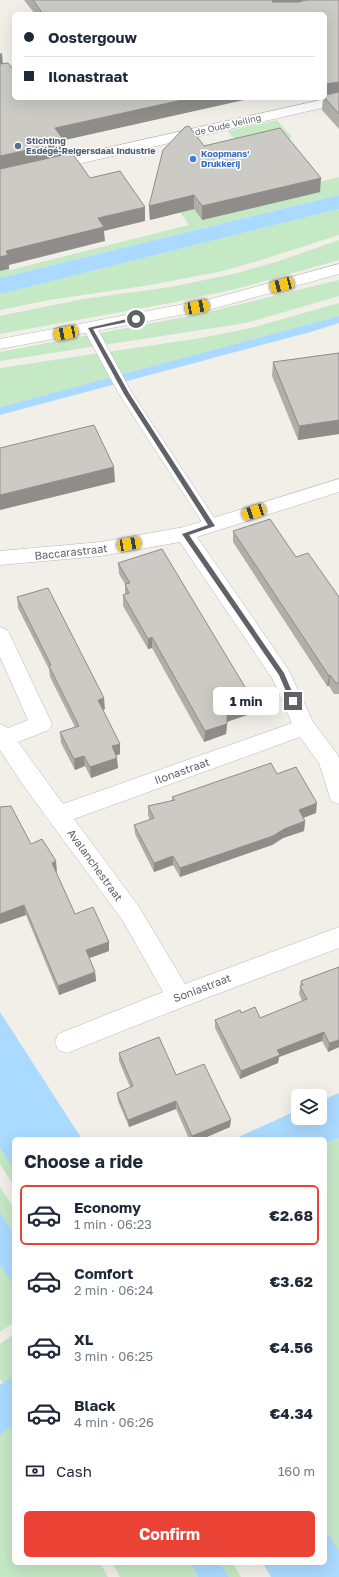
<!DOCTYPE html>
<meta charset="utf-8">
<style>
body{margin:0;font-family:"Golos Text",sans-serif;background:#f2f2f3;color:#1f2937;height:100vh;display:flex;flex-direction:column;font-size:15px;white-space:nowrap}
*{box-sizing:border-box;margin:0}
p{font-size:13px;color:#747a83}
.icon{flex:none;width:22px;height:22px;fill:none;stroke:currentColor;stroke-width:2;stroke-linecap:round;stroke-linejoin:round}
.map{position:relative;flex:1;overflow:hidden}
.panel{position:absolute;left:12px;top:1137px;width:315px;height:428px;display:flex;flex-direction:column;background:#fff;border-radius:6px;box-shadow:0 4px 16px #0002}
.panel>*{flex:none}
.banner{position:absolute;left:12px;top:12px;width:315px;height:88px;border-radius:6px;box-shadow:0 4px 16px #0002;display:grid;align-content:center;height:88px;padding:0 12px;background:#fff}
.fabs{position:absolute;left:291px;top:1089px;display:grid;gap:8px}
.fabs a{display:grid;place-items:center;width:36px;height:36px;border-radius:6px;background:#fff;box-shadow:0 4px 16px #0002;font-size:20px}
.end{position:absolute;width:18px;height:18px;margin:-9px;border:5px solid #5f6368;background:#fff;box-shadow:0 0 0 2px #fff}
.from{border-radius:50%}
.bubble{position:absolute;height:28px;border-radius:6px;background:#fff;box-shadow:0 4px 16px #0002;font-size:13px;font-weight:700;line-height:28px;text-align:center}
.car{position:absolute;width:12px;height:24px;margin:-12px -6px;border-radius:5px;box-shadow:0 0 3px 1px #0007;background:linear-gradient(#f5c518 24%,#345 0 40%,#f5c518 0 76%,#345 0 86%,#f5c518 0)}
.banner b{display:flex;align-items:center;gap:14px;height:38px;font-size:15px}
.banner b+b{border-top:1px solid #e0e1e3}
.banner i{width:10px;height:10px;background:#1f2937}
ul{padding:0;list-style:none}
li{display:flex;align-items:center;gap:12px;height:60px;margin:0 8px 6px;padding:0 4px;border:2px solid transparent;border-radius:6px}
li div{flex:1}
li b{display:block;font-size:15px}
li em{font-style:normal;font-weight:700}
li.on{border-color:#ea4335}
li>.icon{width:36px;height:36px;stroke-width:1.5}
h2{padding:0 12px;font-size:18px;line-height:48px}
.pay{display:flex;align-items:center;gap:10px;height:44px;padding:0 12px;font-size:15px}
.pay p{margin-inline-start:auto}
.action{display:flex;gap:8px;margin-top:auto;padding:8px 12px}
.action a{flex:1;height:46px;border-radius:6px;background:#ea4335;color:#fff;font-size:16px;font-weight:700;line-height:46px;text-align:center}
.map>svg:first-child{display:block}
</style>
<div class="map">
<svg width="339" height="1577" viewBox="0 0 339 1577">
<rect width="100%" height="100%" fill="#f1efe8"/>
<!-- green -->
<path fill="#c5e8c5" d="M277,120L292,137L242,149L228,131Z
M339,177V195L0,278V271L9,269L10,270L189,225L173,202L187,199L202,220L320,192L314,183Z
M339,209V235L258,261L223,271L150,285L49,300L0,310V294Z
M339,240V260L240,288L170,303L0,334V316L83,299L171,287L233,274L279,261Z
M339,280V296L246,323L0,361V352L200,314Z
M339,303V316L0,407V368L201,338L251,328Z
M339,1138V1551L325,1528V1144Z
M0,1148L14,1169V1186L0,1164Z
M0,1187L14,1208V1234L0,1212Z
M0,1265L14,1286V1322L0,1332Z
M14,1334V1375L3,1383L0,1379V1344Z
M14,1425V1563H100L108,1577H0V1435Z
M112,1563H190L198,1577H120Z
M220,1563H233L241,1577H229Z"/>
<!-- water -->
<path fill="#aadaff" d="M339,195V209L0,294V278Z
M339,316V323L314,331L0,415V407Z
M0,1012L82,1139H14V1169L0,1148Z
M339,1093V1138L325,1144V1139H234L298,1110V1118H320V1101Z
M0,1212L14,1234V1286L0,1265Z
M14,1375V1425L0,1435V1385Z
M325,1528L339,1551V1577H271L263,1563H325Z
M190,1563H220L229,1577H198Z"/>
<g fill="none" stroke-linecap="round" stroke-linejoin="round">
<defs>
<path id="service" d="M90,324L95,325L97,328L132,393L217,522L219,526L217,530L212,531L207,530L119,394L83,328L85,325Z"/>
<path id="minor" d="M14,66V74L0,77V69Z
M339,96V104L0,182V172Z
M339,479V492L197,537L288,669L313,722L337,754L339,758V804L331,801L319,763L300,737L74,819L139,907L185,984L339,927V948L188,1005L67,1053L58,1050L55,1042L58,1034L163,992L123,921L23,785L0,750V724L8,728L28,720L0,657V627L7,630L10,635L52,724L49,730L18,742L63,804L292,723L272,678L180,542L101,556L0,565V551L101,542L184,527Z"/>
<path id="secondary" d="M339,264V274L212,309L0,349V339L211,299Z"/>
</defs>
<!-- service casing -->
<use href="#service" stroke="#b5b8bc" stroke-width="1"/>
<!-- minor casing -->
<use href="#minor" stroke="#b5b8bc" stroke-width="1"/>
<!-- secondary casing -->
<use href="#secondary" stroke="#b6babf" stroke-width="1"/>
<!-- service -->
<use href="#service" fill="#fff" fill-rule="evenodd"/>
<!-- minor -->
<use href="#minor" fill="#fff" fill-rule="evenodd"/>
<!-- secondary -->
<use href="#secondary" fill="#fff" fill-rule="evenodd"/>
</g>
<!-- wall -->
<path fill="#afaea9" d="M24,0H303V1L339,0V129L322,110L323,98L313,100L311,98H325V14H35Z
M204,146L320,192L202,220L194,209L150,220L149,206Z
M339,353V434L298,440L272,376L273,362Z
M233,531L296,557L339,597V694H334L329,686H327L233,542Z
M118,563L254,702L253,713L227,722L226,734L204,742L152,648L148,649L123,606V595L125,594V584L119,574Z
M17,597L105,709L102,710L120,744V754L116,755L118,768L91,778L85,766L75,770L61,743L60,732L75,727L50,677L49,669L18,608Z
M277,774L316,813L303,818L305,821L304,831L283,838L272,845L180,877L173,865L154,872L135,834L134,825L150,820L148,816V806L172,801V797Z
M0,807L31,844L57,871L56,872L75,914L109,942V951L89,958L95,972L96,981L59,995L26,915L0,924Z
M301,981L339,1047L328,1052L322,1041L279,1057L278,1063L240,1079L215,1028V1020L241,1013L260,1018L302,1001L299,994Z
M119,1053L176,1075L230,1127L202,1139H189L176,1109L129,1127L118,1101L117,1093L130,1087L119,1061Z"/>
<!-- shaded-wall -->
<path fill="#8f8d8a" d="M273,0H303V3L272,2Z
M2,53L3,67L0,68V54Z
M339,82V95L325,98V84Z
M191,98H253L56,142L55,128Z
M313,98H323L313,100Z
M65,142L66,156L0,170V156Z
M321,178L320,192L202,220V206Z
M194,195V209L150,220L149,206Z
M145,207V221L104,231L105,241L9,265V269L0,271V257L6,251L98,218Z
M339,420V434L298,440L299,426Z
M114,467L115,482L0,510V495Z
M152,637V648L148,649V639Z
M330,675L329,686H327L329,676Z
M104,698L105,709L98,711V700Z
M254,702L253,713L226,722L227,712Z
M227,724L226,734L204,742L205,731Z
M120,744V754L113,757L112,746Z
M84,756L85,766L75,770L74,759Z
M117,758L118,768L91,778L90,767Z
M317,803L316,813L297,820L299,810Z
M305,821L304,831L283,838L272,845L180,877V868Z
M173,856V865L154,872V863Z
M56,861L57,871L53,873L52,863Z
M24,905L26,915L0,924V914Z
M109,942V951L87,959L86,950Z
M95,972L96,981L59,995L58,986Z
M324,1032L322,1041L279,1057L278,1063L240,1079L241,1071L277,1050Z
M339,1040V1047L328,1052L329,1043Z
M176,1101V1109L129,1127L128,1120Z
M231,1120L230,1127L202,1139H192V1136Z"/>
<!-- building -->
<path fill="#cccac5" stroke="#8f8d8a" d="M33,0H273L272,2H298L308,0H339V82L325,84V14H43Z
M8,63L14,71V98H191L55,128L65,142L0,156V64Z
M339,92V114L325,98V95Z
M189,126L204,146L280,128L321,178L202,206L194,195L149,206L163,150L185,127Z
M72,153L90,178L120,171L145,207L98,218L104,227L6,251L8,255L0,257V169Z
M339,353V420L299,426L273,362Z
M94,425L114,467L0,495V448Z
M270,519L296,557L308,553L339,597V683H336L330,675L329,676L233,531Z
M162,549L254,702L227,712V724L205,731L152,637L148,639L123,595L129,593L125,584L130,583L118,563Z
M48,588L104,698L98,700L120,744L112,746L117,758L90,767L84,756L74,759L60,732L79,726L49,666L51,665L17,597Z
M271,763L277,774L296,767L317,803L299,810L305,821L284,829L273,836L180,868L173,856L154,863L134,825L154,818L148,806L175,800L172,797Z
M11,806L31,844L42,839L56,861L52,863L75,914L93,907L109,942L86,950L95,972L58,986L24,905L0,914V807Z
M339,967V1040L329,1043L324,1032L277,1050L280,1055L241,1071L215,1020L240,1010L241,1013L255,1007L260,1018L307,999L300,986L303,985L301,981Z
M159,1037L176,1075L204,1064L231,1120L192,1136L176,1101L128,1120L117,1093L133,1086L119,1053Z"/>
<!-- route -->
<path fill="#5f6368" d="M136,317L137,320L93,329L129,393L215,526L189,535L284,673L296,701L295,703H291L279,675L182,534L208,525L124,394L88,328Z"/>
<!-- markers -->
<circle fill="#5c6f8a" stroke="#fff" stroke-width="1.5" cx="18" cy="146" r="4"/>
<circle fill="#3f7fe0" stroke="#fff" stroke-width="1.5" cx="193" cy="159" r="4"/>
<g text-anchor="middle" stroke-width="3" stroke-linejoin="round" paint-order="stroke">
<!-- far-street labels -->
<g font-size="9" fill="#5f6368" stroke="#fff">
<text transform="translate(228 125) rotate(-13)" y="3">de Oude Veiling</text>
</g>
<!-- far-service labels -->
<g font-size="9" font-weight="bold" fill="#4e5e75" stroke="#fff" text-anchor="start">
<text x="26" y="144">Stichting<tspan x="26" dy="10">Esdégé-Reigersdaal Industrie</tspan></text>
</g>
<!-- far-shop labels -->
<g font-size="9" font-weight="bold" fill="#366cbe" stroke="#fff" text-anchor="start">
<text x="201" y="157">Koopmans'<tspan x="201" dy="10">Drukkerij</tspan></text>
</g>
<!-- street labels -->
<g font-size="11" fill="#5f6368" stroke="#fff">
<text transform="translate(71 552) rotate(-6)" y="4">Baccarastraat</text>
<text transform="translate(182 771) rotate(-20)" y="4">Ilonastraat</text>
<text transform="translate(95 865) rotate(54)" y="4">Avalanchestraat</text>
<text transform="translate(202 988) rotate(-21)" y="4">Soniastraat</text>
</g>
</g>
</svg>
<div class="fabs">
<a><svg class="icon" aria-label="layers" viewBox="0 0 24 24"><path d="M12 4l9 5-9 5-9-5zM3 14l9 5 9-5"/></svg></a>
</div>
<i class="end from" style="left:136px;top:319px"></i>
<i class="end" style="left:293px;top:701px"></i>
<div class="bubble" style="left:213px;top:687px;width:66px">1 min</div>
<i class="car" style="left:282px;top:285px;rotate:255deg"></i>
<i class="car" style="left:197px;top:307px;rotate:79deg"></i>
<i class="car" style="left:66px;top:333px;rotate:259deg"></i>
<i class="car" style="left:254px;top:512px;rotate:252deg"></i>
<i class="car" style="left:129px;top:544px;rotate:80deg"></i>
<div class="banner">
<b><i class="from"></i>Oostergouw</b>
<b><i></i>Ilonastraat</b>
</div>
<section class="panel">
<h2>Choose a ride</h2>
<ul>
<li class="on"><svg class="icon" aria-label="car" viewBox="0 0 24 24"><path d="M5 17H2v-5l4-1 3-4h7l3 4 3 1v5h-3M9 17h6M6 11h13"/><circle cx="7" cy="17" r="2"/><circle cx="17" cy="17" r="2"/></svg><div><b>Economy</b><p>1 min · 06:23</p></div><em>€2.68</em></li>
<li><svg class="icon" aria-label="car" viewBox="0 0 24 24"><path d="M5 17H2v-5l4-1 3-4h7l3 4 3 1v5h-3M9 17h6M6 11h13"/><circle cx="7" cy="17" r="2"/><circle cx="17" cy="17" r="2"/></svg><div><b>Comfort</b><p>2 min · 06:24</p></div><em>€3.62</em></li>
<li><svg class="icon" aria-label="car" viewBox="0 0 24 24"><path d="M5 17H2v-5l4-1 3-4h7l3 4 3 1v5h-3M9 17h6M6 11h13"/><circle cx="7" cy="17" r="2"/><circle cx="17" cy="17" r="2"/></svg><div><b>XL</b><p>3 min · 06:25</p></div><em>€4.56</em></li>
<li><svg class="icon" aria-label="car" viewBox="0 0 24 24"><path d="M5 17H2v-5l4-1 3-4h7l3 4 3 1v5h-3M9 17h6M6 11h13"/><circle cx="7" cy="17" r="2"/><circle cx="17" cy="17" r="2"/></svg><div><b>Black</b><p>4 min · 06:26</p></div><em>€4.34</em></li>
</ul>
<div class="pay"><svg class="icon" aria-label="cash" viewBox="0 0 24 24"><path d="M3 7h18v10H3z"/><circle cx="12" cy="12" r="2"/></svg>Cash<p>160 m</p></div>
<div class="action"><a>Confirm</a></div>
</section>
</div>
